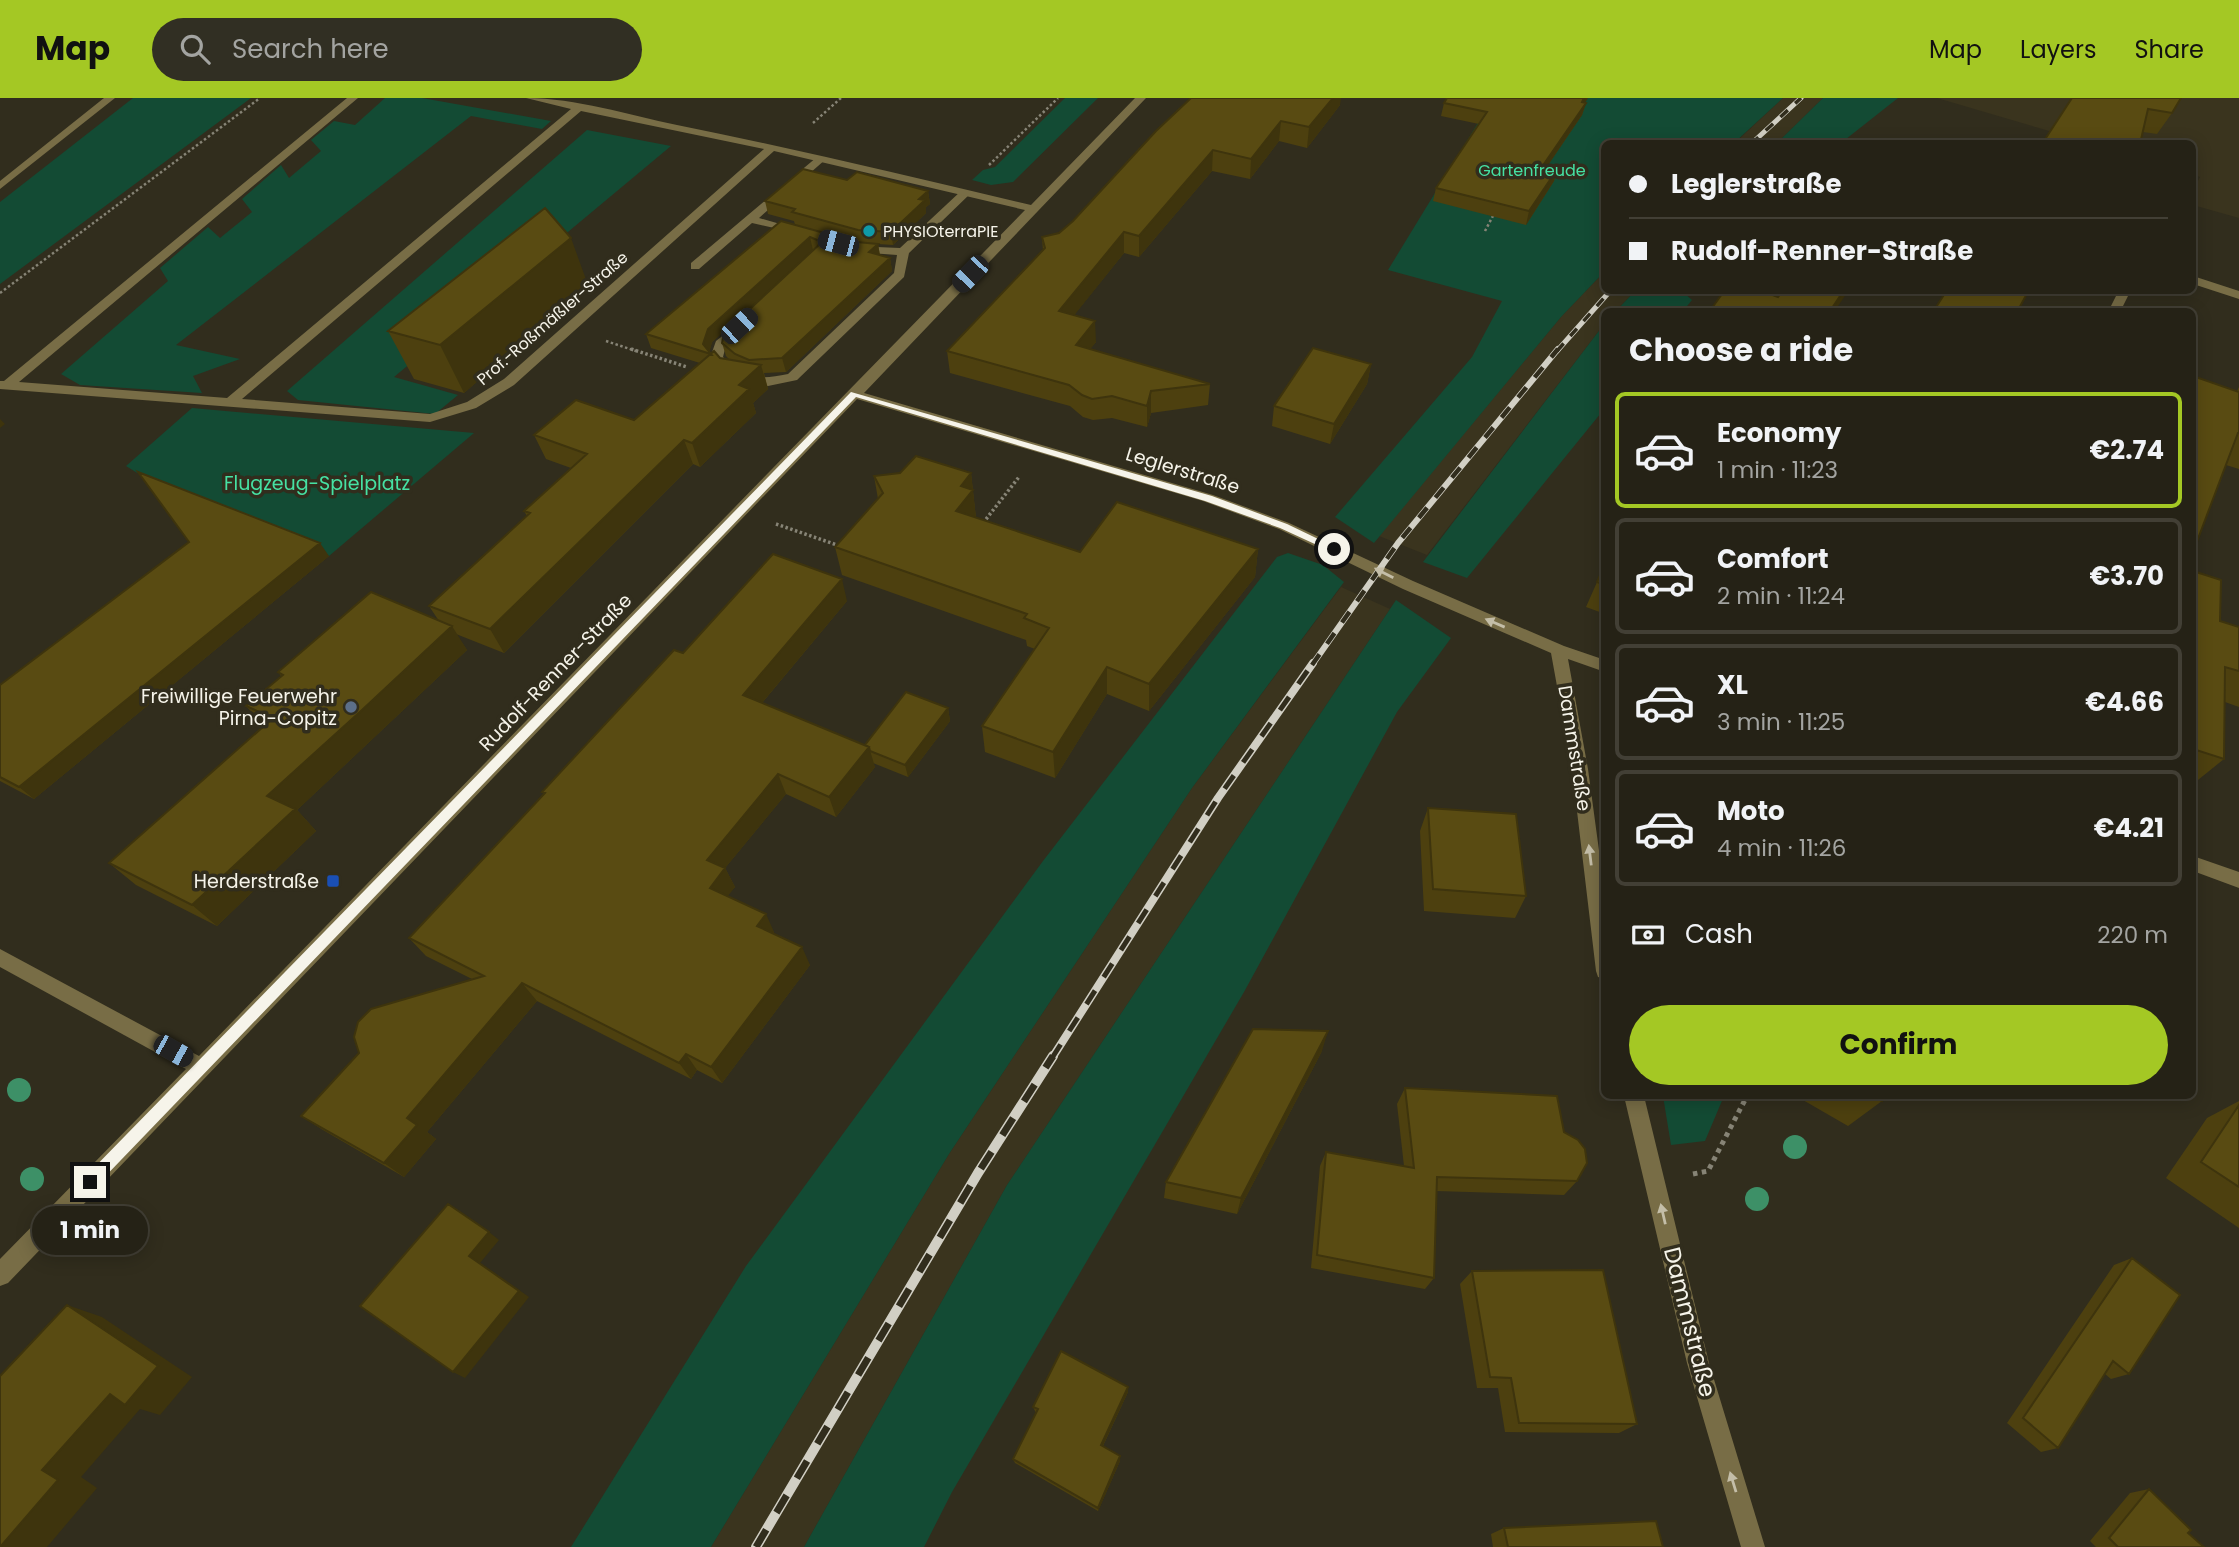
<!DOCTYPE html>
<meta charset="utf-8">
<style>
body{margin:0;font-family:Poppins,sans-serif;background:#312f23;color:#f1f3f6;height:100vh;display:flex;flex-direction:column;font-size:26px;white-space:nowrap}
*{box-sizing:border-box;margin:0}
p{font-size:23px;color:#a3a4a1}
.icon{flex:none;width:38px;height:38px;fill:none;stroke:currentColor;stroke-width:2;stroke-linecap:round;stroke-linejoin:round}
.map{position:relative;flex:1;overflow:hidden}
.details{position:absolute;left:1601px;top:210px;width:595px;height:791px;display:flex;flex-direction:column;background:#252216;border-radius:10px;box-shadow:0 4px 18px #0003,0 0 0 2px #423f35}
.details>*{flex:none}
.hud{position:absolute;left:1601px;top:42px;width:595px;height:154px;border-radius:10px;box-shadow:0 4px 18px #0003,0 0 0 2px #423f35;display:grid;align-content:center;height:154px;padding:0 28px;background:#252216}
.end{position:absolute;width:32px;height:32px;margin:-16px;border:9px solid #f6f4ea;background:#111;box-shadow:0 0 0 4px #111}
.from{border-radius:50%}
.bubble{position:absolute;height:49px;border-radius:24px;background:#252216;box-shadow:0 4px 18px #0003,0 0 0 2px #423f35;font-size:23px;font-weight:700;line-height:49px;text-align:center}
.car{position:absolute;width:21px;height:42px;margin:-21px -10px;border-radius:9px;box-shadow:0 0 5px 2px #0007;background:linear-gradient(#222 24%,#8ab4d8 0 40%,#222 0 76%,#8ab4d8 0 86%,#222 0)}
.hud b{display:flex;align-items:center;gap:24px;height:66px;font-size:26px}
.hud b+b{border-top:2px solid #423f35}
.hud i{width:18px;height:18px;background:#f1f3f6}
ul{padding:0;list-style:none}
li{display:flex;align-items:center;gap:21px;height:116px;margin:0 14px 10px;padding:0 14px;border:4px solid #423f35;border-radius:10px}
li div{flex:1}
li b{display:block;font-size:26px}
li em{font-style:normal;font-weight:700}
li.selected{border-color:#a4c824}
li>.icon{width:63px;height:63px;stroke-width:1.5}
h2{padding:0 28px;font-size:32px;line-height:84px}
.pay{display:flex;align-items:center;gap:18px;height:77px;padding:0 28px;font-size:26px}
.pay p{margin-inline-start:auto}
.button{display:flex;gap:14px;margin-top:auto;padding:14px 28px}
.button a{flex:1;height:80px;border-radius:42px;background:#a4c824;color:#111;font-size:28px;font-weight:700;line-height:80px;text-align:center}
header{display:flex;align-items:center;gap:42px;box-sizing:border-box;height:98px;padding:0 35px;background:#a4c824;color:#111}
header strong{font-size:33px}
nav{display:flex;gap:38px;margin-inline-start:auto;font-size:24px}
.search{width:490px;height:63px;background:#312f23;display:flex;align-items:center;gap:18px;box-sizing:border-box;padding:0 24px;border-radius:38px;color:#a3a4a1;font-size:26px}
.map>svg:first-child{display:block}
</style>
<header>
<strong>Map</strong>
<div class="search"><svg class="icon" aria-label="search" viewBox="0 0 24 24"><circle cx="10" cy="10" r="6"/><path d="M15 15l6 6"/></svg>Search here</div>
<nav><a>Map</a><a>Layers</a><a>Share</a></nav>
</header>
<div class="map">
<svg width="2239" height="1449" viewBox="0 0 2239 1449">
<rect width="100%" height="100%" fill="#312d1d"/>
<!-- built -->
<path fill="#3a341e" d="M1783,0H1823L1777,45L1734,46Z
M1937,0H2239V120L2193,107V93L2200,79L2193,76V46L2090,45Z
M1605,173V192L1635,193L1616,213L1605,214V225L1427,457L1379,438L1561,219Z
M1341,489L1390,511L1007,1087L804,1449H711L949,1056L1192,690Z"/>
<!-- green -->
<path fill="#134b34" d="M133,0H251L0,186V104Z
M385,0H422L551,23L542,31L471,18L176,247L240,261L193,278L202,295L80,287L61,276L168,183L160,170L208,129L220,140L252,114L242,101L281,67L289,80L321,53L311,42L334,23L355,27Z
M1065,0H1098L1013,84L991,87L972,82L983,72L995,69Z
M1493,0H1783L1734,45L1605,46V173L1561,219L1374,445L1335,419L1472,259L1502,203L1388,172Z
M1823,0H1898L1841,45H1777Z
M587,32L671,48L394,279L458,297L435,316L298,302L287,293Z
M1635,193H1686L1684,195L1692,202L1683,213H1616Z
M1605,225V310L1467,480L1423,464Z
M192,310L474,335L329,458L176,399L126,368Z
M1288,455L1323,467L1344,484L1192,690L949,1056L711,1449H571L746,1168L1043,763L1277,459Z
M1396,502L1451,540L1397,614L1244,894L952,1394L924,1449H804L1007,1087Z
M1663,998H1724L1705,1043L1671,1047Z"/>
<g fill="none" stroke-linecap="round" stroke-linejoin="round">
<!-- path-far2 -->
<path stroke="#878476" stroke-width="2.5" stroke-dasharray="2.5 2.5" stroke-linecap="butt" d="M813,25L841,0
M989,67L1058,0
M1485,133L1494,116
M0,195L260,0
M606,243L636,253"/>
<!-- path-far1 -->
<path stroke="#878476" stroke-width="3.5" stroke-dasharray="2.5 2.5" stroke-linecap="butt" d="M631,251L687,269
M983,425L1019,379
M776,426L840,448"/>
<!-- path -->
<path stroke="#878476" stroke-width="5" stroke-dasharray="4.5 4.5" stroke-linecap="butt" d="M1693,1076L1708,1073L1747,998"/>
<!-- service -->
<path fill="#786d46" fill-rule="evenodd" d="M817,59L826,61L759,120L801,132V136L752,125L699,171H691V165Z
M961,93L971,95L909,155L904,179L797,282L768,288L733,282L728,281L710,260L716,243L739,225L745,229L726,247L723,259C743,281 760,282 788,276L894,175L897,157L857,154L851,150L853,148L900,150Z"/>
<!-- minor -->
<path fill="#786d46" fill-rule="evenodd" d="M104,0H115L0,91V83Z
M347,0H358L19,284L227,300L571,11L526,0C576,0 628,17 677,27C796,51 913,79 1031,107L1135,0H1146L864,295L1213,397L1289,425L1413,483L1564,548L1605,562V574L1568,561L1588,671L1605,797V881L1598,879L1596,873L1572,671L1551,555L1403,491L1279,431L1203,403L857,301L8,1185L0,1188V1161L186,971L0,869V851L199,958L1025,112L774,53L514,287L476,310L430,324L0,291V283H4ZM581,13L764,51L504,281L467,304L430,316L242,301Z
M2193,178L2239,193V201L2193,186Z
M2119,192H2131L2120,214H2108Z
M2193,758L2239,774V790L2193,773Z
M1624,998H1644L1709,1265L1765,1449H1741L1687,1265Z"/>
<defs>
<path id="rail-far3" d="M1751,46L1801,0
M1557,253L1611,192"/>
<path id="rail-far2" d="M1312,567L1398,445L1558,251"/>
<path id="rail-far1" d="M1052,960L1218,700L1313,565"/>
<path id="rail" d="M756,1449L978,1075L1053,958"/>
</defs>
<!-- rail-far3 casing -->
<use href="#rail-far3" stroke="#d1cfc4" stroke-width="5"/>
<!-- rail-far2 casing -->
<use href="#rail-far2" stroke="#d1cfc4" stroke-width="6"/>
<!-- rail-far1 casing -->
<use href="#rail-far1" stroke="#d1cfc4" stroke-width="8"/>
<!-- rail casing -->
<use href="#rail" stroke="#d1cfc4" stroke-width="10"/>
<!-- rail-far3 -->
<use href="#rail-far3" stroke="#312d1d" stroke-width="3.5" stroke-dasharray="10" stroke-linecap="butt"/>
<!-- rail-far2 -->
<use href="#rail-far2" stroke="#312d1d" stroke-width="4.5" stroke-dasharray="13" stroke-linecap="butt"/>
<!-- rail-far1 -->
<use href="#rail-far1" stroke="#312d1d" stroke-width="5" stroke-dasharray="16" stroke-linecap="butt"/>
<!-- rail -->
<use href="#rail" stroke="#312d1d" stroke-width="7" stroke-dasharray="20" stroke-linecap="butt"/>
</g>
<!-- trees -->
<g fill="#3d9067">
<circle cx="19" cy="992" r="12"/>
<circle cx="1795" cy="1049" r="12"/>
<circle cx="32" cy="1081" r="12"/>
<circle cx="1757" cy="1101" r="12"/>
</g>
<!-- wall -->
<path fill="#4d400f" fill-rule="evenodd" d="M1191,0L1340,7L1307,50L1279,43L1250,81L1212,73L1139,159L1124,155L1074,217L1096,244L1090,251L1210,286L1208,307L1151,315L1147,329L1112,320L1093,322L1083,319L1070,308L950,275L947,253L1043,153L1042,139L1059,135L1073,123Z
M2072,0L2172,15L2157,36L2143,34Z
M1444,5H1586L1582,17L1548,67L1558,70L1554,83L1526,127L1433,103L1436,90L1479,26L1441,18Z
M847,82L928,93L930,106L926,109V115L893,147L878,146L880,157L890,160L892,173L786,274L764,275L768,291L753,305L756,315L700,369L693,366L504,555L456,536L467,552L297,712L316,733L217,828L136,787L109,765L264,628L246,608L281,578L278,574L439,523L429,508L527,418L524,413L571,370L546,361L534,337L634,322L700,265L651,250L646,236L795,127L794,123L768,116L765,103ZM813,152L722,245L726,258L729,261L720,260L710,256L709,254L712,244Z
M588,187L464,295L414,281L388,233Z
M1371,266L1367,286L1330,346L1272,328L1274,308Z
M2239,289V371L2226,367L2237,293Z
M971,375L976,420L1080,454L1258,451L1255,479L1149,613L1107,596L1055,680L985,654L982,628L1035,551L1027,548L1026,542L842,477L835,449L878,401L874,378Z
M189,444L329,458L34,701L0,683V587Z
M1605,466V516L1586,509Z
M2193,473L2220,523L2239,529V609L2225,604L2224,661L2193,686Z
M847,503L762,605L865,647L948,610L950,623L908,679L873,665L875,669L836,719L786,696L725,770L735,789L727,798L774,834L773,836L810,867L722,985L697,972L691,981L537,903L427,1034L436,1041L404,1079L323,1032L301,1018L472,881L426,858L409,840L544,696L542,694L683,555Z
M1428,710L1526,798L1515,820L1424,813L1420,733Z
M1322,953L1237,1116L1164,1100L1166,1084Z
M1405,990L1564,1034L1577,1083L1564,1097L1436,1093L1434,1180L1425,1191L1311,1170L1320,1068L1326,1054L1404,1068L1397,1006Z
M1796,998H1884L1882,1003L1848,1028Z
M2239,1003V1130L2166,1080L2207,1020Z
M2132,1160L2129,1276L2111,1281L2105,1276L2058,1350L2041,1354L2007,1325L2114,1167Z
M1472,1173L1637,1326L1619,1335L1505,1334L1498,1290H1477L1460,1186Z
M1128,1294L1103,1348L1120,1363L1098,1413L1015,1365L1013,1361L1036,1315L1033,1309Z
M2149,1391L2188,1435L2204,1449H2096L2090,1443L2130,1395Z
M1504,1430L1663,1449H1493L1491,1436Z"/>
<!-- shaded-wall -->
<path fill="#3e340d" d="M1333,0H1341L1340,7L1307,50L1309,29Z
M1584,0H1588L1580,14L1586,5L1582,17L1540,79L1544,66Z
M1281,23L1279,43L1250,81L1251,61Z
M1213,52L1212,73L1139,159V138Z
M1558,70L1554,83L1526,127L1529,113Z
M928,93L930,106L926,109V115L893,147L891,134L919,101Z
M1124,134V155L1060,235L1059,213Z
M810,139L813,152L712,244L709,256L703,246L708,231Z
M571,140L588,187L464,295L440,247Z
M878,146L880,159L869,154Z
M890,160L892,173L786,274L782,260Z
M1844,192H1849L1834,214H1830Z
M1095,223L1096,244L1076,268V247Z
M1371,266L1367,286L1330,346L1334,326Z
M761,267L768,291L753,305L756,315L700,369L692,345L739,287Z
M1151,293V315L1147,329V308Z
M0,321L5,326L0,330Z
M684,342L693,366L504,555L490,531Z
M971,375L976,420L956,413L961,388Z
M320,445L329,458L34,701L19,689Z
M1258,451L1255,479L1149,613V586Z
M842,481L847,503L751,618L743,597Z
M452,528L467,552L297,712L316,733L217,828L192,807L267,698Z
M1107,569V596L1055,680L1053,654Z
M948,610L950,623L908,679L905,667Z
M869,649L875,669L836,719L829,699Z
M778,676L786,696L716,781L707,762Z
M725,770L735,789L719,809L710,790Z
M766,816L774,834L766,846L757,828Z
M802,849L810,867L722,985L711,969Z
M522,885L537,903L427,1034L436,1041L404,1079L384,1065L407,1020Z
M1328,933L1322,953L1237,1116L1241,1100Z
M686,956L697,972L691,981L679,965Z
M489,1134L499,1142L480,1165L529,1199L465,1280L453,1274L469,1158Z
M67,1207L102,1219L192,1279L160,1317L140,1311L81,1379L97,1390L47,1449H1L42,1372Z
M1128,1289V1294L1101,1352V1347Z
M1120,1358V1363L1098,1413V1410Z"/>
<!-- building -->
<path fill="#594b12" stroke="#3e340d" stroke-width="2" d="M1191,0H1333L1309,29L1281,23L1251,61L1213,52L1139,138L1124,134L1059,213L1095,223L1076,247L1210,286L1151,293L1147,308L1112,298L1092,301L1082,297L1069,287L947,253L1045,150L1042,139L1059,135L1073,123L1156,33Z
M1447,0H1584L1582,4L1586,5L1544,66L1558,70L1529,113L1436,90L1487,14L1444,5Z
M2072,0H2181L2172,15L2148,11L2140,46H2042Z
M803,71L847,82L857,74L928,93L919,101L925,102L891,134L858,132L792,114L795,111L765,103Z
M545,110L571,140L440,247L388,233Z
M781,123L857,144L878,146L869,154L890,160L782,260L749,262L735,256L722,245L724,235L822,144L810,139L708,231L703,246L711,256L646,236Z
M1725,192H1759L1778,199L1783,192H1844L1832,210L1840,214H1709Z
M1947,192H2029L2017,214H1933Z
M1313,250L1371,266L1334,326L1274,308Z
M714,253L720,260L761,267L739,287L749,291L692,345L684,342L490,531L429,508L530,415L524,413L587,356L534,337L576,302L634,322Z
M2193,278L2239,294V335H2238L2193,454Z
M916,358L971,375L961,388L973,392L956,413L1080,454L1117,404L1258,451L1149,586L1107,569L1053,654L982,628L1049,530L1024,520L1027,516L835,449L883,395L874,378L900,375Z
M138,374L320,445L19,689L0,679V587L189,444Z
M773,456L842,481L743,597L869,649L829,699L778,676L707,762L725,770L710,790L766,816L757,828L802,849L711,969L686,956L679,965L522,885L407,1020L417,1027L384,1065L301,1018L359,955L354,939L358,924L371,911L484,878L409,840L545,695L542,694L674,552L683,555Z
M1605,466V487L1597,484Z
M2193,473L2221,482L2220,523L2239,529V573L2225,569L2224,661L2193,651Z
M371,494L452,528L362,612L267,698L295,711L192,807L109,765L273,620L246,608L283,577L278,574Z
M906,594L948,610L905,667L870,653L869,649L865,647Z
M1428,710L1516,716L1526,798L1433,791Z
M1253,931L1328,933L1241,1100L1166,1084Z
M1405,990L1557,998L1564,1034L1578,1042L1585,1051L1587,1065L1577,1083L1437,1079L1434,1180L1317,1157L1326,1054L1414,1070Z
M1873,998H1884L1882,1003Z
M2239,1007V1089L2201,1064Z
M448,1106L489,1134L469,1158L519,1193L453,1274L360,1208Z
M2132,1160L2180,1197L2129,1276L2113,1263L2058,1350L2023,1320Z
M1603,1172L1637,1326L1519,1325L1511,1280L1490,1279L1472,1173Z
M67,1207L158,1268L125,1307L110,1296L42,1372L58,1382L0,1449V1278Z
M1061,1253L1128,1289L1101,1347L1120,1358L1098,1410L1013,1361L1038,1311L1033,1309Z
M2149,1391L2191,1432L2188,1435L2204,1449H2118L2109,1440Z
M1656,1423L1663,1449H1508L1504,1430Z"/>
<!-- one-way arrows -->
<defs><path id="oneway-solid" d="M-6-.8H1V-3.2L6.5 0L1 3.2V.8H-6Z" transform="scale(1.75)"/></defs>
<g fill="#c4bea8">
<use href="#oneway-solid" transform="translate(1384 475) rotate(-153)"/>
<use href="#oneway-solid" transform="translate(1495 525) rotate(-157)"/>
<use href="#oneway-solid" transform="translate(1590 757) rotate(-97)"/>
<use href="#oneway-solid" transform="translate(1663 1116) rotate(-103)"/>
<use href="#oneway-solid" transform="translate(1733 1384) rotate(-107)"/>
</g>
<!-- route -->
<path fill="#f6f4ea" d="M851,294L1212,398L1287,426L1339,451L1330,453L1280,430L1205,403L856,299L95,1089H85V1079Z"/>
<!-- markers -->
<circle fill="#0f9aa8" stroke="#312d1d" stroke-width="2.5" cx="869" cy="133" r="7"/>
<circle fill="#5c6f8a" stroke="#312d1d" stroke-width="2.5" cx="351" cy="609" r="7"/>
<rect fill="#1a4fb4" stroke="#312d1d" stroke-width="2.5" x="326" y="776" width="14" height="14" rx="3.5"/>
<g text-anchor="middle" stroke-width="7" stroke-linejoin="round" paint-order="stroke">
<!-- far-park labels -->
<g font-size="16" fill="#46e1a3" stroke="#312d1d">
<text x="1532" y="78">Gartenfreude</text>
</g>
<!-- far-poi labels -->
<g font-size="16" fill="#f6f4ea" stroke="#312d1d" text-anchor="start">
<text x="883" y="139">PHYSIOterraPIE</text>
</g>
<!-- far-street labels -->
<g font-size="16" fill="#f6f4ea" stroke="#312d1d">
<text transform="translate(552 220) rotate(-41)" y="6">Prof.-Roßmäßler-Straße</text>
</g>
<!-- street labels -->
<g font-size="19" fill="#f6f4ea" stroke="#312d1d">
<text transform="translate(1183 372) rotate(17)" y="7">Leglerstraße</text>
<text transform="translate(555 574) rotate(-46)" y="7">Rudolf-Renner-Straße</text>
<text transform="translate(1575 650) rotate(81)" y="7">Dammstraße</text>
</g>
<!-- park labels -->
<g font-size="19" fill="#46e1a3" stroke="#312d1d">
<text x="317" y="392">Flugzeug-Spielplatz</text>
</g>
<!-- poi labels -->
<g font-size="19" fill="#f6f4ea" stroke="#312d1d" text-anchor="end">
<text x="337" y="605">Freiwillige Feuerwehr<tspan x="337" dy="22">Pirna-Copitz</tspan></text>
<text x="319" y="790">Herderstraße</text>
</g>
<!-- near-street labels -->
<g font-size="23" fill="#f6f4ea" stroke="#312d1d">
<text transform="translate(1690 1224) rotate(76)" y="8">Dammstraße</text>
</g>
</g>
</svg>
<i class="end from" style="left:1334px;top:451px"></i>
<i class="end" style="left:90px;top:1084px"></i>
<div class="bubble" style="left:32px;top:1108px;width:116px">1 min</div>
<i class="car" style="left:838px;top:145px;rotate:285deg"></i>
<i class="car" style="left:970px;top:176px;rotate:224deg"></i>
<i class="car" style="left:739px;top:228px;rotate:47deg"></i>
<i class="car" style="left:173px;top:953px;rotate:119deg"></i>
<div class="hud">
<b><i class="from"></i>Leglerstraße</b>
<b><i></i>Rudolf-Renner-Straße</b>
</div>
<section class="details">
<h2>Choose a ride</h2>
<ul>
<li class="selected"><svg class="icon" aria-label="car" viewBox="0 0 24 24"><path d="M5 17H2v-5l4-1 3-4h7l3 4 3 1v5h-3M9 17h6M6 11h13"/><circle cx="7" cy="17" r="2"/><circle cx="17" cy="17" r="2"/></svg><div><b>Economy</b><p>1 min · 11:23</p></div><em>€2.74</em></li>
<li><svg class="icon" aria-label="car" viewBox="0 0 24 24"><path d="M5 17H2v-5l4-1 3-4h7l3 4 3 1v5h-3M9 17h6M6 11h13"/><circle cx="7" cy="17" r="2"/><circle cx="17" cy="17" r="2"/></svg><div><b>Comfort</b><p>2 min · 11:24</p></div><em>€3.70</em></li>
<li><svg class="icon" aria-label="car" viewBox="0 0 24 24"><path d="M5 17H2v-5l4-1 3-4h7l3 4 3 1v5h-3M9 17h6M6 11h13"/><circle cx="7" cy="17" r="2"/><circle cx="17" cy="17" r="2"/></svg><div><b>XL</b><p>3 min · 11:25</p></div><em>€4.66</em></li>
<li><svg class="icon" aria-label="car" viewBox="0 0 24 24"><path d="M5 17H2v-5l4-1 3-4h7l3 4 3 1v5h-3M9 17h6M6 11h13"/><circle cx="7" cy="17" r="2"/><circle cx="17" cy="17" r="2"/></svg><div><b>Moto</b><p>4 min · 11:26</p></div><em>€4.21</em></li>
</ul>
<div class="pay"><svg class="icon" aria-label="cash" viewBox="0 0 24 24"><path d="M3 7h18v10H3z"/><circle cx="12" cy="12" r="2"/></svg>Cash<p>220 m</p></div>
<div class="button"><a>Confirm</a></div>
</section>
</div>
